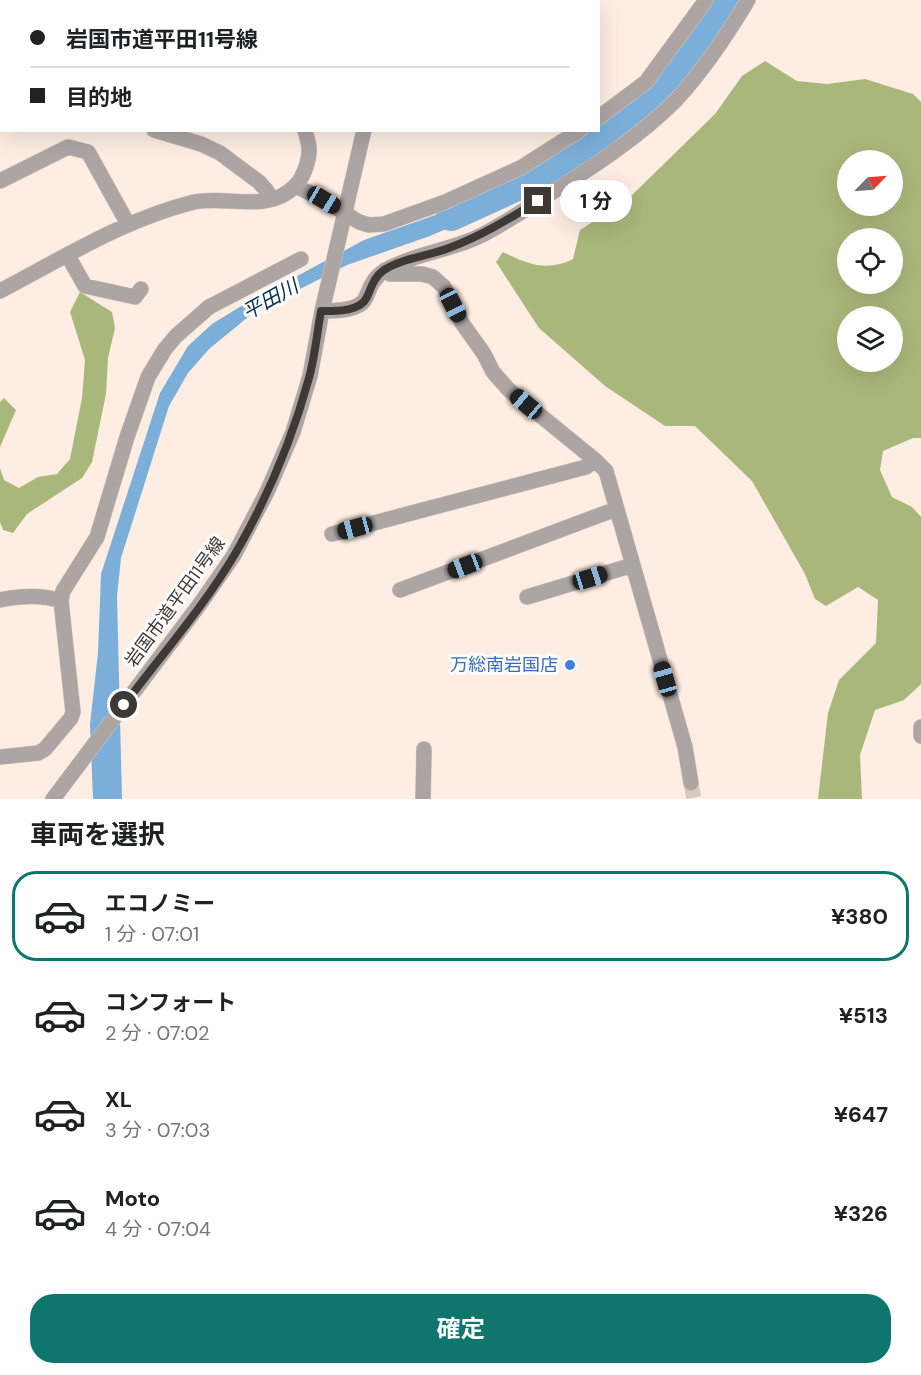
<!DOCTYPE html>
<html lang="ja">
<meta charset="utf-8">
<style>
body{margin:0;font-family:"DM Sans","Noto Sans JP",sans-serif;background:#f2f2f2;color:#202124;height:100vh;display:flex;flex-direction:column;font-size:22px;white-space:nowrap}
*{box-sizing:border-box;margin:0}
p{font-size:20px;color:#757577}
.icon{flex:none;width:33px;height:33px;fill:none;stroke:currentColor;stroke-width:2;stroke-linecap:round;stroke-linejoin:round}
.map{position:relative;height:799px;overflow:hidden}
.sheet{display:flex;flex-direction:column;background:#fff;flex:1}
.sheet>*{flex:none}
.top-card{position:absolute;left:0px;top:0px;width:600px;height:132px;box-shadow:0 6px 24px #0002;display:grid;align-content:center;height:132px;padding:0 30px;background:#fff}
.needle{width:39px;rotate:65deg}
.buttons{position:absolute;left:837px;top:150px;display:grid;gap:12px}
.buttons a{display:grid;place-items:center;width:66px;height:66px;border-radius:50%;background:#fff;box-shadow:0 6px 24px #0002;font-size:30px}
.end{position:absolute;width:27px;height:27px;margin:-14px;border:8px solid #3f3935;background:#fff;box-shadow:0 0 0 3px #fff}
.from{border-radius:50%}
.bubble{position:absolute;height:42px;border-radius:21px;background:#fff;box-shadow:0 6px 24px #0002;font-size:20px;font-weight:700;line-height:42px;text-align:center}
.car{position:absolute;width:18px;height:36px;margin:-18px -9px;border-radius:8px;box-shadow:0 0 4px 2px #0007;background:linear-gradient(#222 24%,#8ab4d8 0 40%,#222 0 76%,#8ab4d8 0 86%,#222 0)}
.top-card b{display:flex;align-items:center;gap:21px;height:57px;font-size:22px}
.top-card b+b{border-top:2px solid #e0e0e0}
.top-card i{width:15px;height:15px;background:#202124}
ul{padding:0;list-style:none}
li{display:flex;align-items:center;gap:18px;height:90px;margin:0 12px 9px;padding:0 18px;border:3px solid transparent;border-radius:24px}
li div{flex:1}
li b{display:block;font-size:22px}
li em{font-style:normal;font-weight:700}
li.selected{border-color:#0f766e}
li>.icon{width:54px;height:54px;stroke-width:1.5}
h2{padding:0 30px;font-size:27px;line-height:72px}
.action{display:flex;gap:12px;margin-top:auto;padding:12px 30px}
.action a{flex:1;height:69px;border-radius:24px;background:#0f766e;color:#fff;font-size:24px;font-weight:700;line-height:69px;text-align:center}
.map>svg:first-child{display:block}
</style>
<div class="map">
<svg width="921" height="799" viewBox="0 0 921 799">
<rect width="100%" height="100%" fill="#fdede2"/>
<!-- forest -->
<path fill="#aab77b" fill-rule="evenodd" d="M0,0H127L2,2L0,22Z
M765,61L797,81L827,84L865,79L913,94L921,102V438H913L883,451L880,470L892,497L912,507L921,517V684L904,700L875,710L860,755L862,799H818L828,713L839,680L876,643L878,600L858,587L826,606L815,599L805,574L752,481L695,426H665L605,386L539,328L496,262L503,252C528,264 547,272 573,259L580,230L628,199L715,114L742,76ZM892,160V206H848V160ZM848,238H892V284H848ZM848,316H892V362H848Z
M80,292L112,312L115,328L108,358L106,394L92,462L82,478L27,514L13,533L3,530L0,522V468L4,480L19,488L38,477L57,474L70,459L82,398L85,360L70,312Z
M4,398L16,410L0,447V402Z"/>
<!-- water -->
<path fill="#7baed9" d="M490,199L486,212L430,236L347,265L253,313L209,349L188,373L169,406L121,558L117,596L122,799H93L90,724L98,653L101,574L160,393L188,346L212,324L238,308L364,240L478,200Z"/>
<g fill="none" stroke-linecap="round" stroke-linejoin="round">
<!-- river -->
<path stroke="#7baed9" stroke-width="30" d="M451,216L539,176L598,141L649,105L705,33L725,0"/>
<!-- minor-tunnel -->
<path stroke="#d7c9bf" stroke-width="15" stroke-dasharray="15 8" stroke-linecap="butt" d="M691,783L694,799"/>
<defs>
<path id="minor" d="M261,0L262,2
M393,2L394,0
M598,118L646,82L706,0
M154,130L201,144L220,153L259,182L267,191L270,200
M0,181L68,147L88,152L128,224
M296,186L324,200L359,222L369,225L384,224L445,202L522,167L580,130
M68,256L85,286L135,297L141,289
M385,270L390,274H422L433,277L444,287L462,323L484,354L493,372L509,390L595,460L606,471L685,747L691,783
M0,291C63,258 125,219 194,202C227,195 268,214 295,186C303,179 310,159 309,148C309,143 306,136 305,130
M322,311C333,311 347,311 357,306C367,302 367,292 372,284C377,274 386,269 396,265C423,252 455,249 482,235C505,223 526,209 548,195C593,167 639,137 676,100C704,70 727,35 748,0
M332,534L586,467L595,460
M400,590L616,509
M527,597L633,565
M0,600C20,596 41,594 61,601
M921,727V736
M0,757L38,753L45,749L71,718L73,712L61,601L63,591L97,537L127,437L148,377L165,349L176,336L209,307L301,259
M53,799L200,604L234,555L267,492L293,432L310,376L322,311L364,130
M423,799L424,749"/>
</defs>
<!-- minor casing -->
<use href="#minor" stroke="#d7c9bf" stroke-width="16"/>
<!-- minor -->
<use href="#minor" stroke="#ada4a4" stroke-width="15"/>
</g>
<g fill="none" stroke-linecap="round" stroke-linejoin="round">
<!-- route -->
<path stroke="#3f3935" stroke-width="8" d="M124,705C160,657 205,605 235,554C267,499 292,440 309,378C315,356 317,333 321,311C336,311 360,312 367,297C372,286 374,277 384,270C403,258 428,256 449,248C481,236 509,219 538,201"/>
</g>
<!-- markers -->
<circle fill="#3f7fe0" stroke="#fdfdfd" stroke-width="2" cx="570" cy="665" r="6"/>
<g text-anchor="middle" stroke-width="6" stroke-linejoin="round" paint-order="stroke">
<!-- street labels -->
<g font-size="18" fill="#3f3935" stroke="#fdfdfd">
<text transform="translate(175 602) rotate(-54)" y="6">岩国市道平田11号線</text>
</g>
<!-- shop labels -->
<g font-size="18" fill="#366cbe" stroke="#fdfdfd" text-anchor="end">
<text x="558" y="671">万総南岩国店</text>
</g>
<!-- water labels -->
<g font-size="20" font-style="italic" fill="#052e4b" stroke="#fdfdfd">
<text transform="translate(270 299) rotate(-29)" y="7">平田川</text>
</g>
</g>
</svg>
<div class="buttons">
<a><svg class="needle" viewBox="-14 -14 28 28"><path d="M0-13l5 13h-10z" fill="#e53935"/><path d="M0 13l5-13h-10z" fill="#757577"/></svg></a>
<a><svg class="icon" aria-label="locate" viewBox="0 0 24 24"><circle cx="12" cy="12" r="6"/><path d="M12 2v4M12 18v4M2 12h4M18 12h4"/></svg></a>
<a><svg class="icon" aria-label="layers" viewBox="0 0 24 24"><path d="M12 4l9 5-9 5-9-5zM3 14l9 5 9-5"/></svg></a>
</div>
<i class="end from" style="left:124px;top:705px"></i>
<i class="end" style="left:538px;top:201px"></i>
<div class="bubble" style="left:560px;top:180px;width:72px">1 分</div>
<i class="car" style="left:324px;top:200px;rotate:121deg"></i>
<i class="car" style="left:453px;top:305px;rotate:153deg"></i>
<i class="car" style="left:526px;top:404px;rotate:310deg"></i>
<i class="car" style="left:355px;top:528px;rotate:255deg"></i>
<i class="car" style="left:465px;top:566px;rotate:249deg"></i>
<i class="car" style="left:590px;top:578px;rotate:73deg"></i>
<i class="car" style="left:665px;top:679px;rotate:344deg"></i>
<div class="top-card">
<b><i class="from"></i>岩国市道平田11号線</b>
<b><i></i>目的地</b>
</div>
</div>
<section class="sheet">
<h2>車両を選択</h2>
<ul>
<li class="selected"><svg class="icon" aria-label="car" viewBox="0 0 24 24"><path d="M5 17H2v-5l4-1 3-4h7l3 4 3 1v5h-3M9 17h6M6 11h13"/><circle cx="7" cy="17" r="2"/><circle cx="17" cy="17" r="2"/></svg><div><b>エコノミー</b><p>1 分 · 07:01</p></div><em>¥380</em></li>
<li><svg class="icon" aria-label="car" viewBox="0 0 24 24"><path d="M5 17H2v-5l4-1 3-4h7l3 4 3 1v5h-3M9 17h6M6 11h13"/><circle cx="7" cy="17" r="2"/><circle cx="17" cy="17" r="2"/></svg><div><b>コンフォート</b><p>2 分 · 07:02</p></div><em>¥513</em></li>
<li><svg class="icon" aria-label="car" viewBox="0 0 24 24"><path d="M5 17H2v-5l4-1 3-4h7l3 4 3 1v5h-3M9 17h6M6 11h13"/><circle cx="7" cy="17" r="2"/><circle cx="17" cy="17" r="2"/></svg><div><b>XL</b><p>3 分 · 07:03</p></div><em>¥647</em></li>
<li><svg class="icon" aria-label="car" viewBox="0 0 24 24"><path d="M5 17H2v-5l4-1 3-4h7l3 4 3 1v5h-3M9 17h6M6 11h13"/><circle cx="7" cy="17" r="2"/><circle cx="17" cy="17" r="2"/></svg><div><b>Moto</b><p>4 分 · 07:04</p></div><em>¥326</em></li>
</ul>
<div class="action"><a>確定</a></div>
</section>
